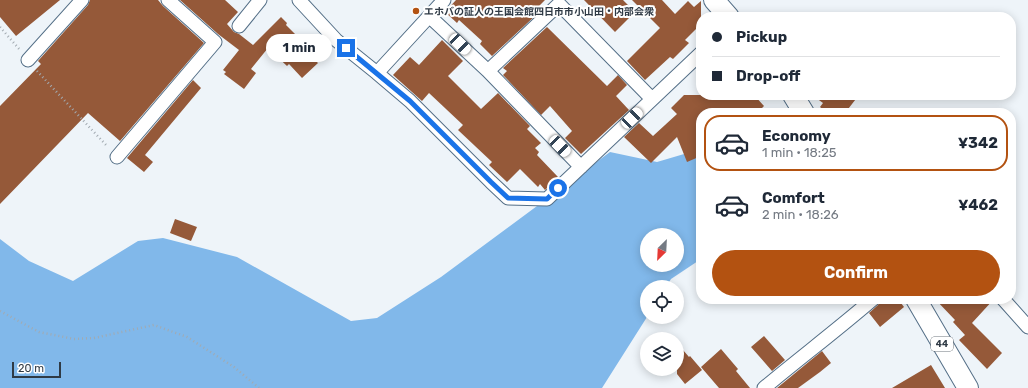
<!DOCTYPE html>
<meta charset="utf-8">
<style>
body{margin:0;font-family:Rubik,"Noto Sans JP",sans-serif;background:#f6f6f7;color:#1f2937;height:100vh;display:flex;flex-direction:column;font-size:15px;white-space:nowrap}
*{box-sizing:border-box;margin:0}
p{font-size:13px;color:#747a83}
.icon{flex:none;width:22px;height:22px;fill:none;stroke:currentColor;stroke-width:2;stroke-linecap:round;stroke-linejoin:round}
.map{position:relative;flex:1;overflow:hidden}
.sheet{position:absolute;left:696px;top:108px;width:320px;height:196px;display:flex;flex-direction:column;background:#fff;border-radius:16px;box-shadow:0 2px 10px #0003}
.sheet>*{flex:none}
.hud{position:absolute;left:696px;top:12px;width:320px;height:88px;border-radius:16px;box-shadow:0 2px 10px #0003;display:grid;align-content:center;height:88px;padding:0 16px;background:#fff}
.needle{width:26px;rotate:204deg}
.fabs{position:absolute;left:640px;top:228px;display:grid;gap:8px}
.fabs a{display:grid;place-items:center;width:44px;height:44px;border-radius:50%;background:#fff;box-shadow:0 2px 10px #0003;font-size:20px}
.scale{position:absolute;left:12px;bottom:10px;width:49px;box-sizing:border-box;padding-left:4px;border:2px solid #2f3a45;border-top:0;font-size:11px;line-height:14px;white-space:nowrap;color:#2f3a45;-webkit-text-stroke:3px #fff;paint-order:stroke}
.end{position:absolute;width:18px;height:18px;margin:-9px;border:5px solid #1a73e8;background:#fff;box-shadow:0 0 0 2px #fff}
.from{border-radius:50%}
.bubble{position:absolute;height:28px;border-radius:14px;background:#fff;box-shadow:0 2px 10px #0003;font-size:13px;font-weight:700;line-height:28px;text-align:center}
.car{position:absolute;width:12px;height:24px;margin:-12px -6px;border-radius:5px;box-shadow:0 0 3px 1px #0007;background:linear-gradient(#fff 24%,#345 0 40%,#fff 0 76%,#345 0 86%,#fff 0)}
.hud b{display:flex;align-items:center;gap:14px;height:38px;font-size:15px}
.hud b+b{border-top:1px solid #e0e1e3}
.hud i{width:10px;height:10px;background:#1f2937}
ul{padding:7px 0 0;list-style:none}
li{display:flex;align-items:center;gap:12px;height:56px;margin:0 8px 6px;padding:0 8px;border:2px solid transparent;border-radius:16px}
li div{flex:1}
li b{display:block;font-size:15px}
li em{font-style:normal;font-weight:700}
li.selected{border-color:#b35211}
li>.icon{width:36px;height:36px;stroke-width:1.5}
.button{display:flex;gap:8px;margin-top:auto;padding:8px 16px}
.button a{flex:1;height:46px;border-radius:24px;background:#b35211;color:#fff;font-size:16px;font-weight:700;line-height:46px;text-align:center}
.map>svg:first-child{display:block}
</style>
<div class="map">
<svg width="1028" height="388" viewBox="0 0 1028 388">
<rect width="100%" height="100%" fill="#eef4f9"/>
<!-- forest -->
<path fill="#81b8ea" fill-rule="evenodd" d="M701,149V259L671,279L666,287H647V317L602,388H0V239L29,261L73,281L138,241L163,238L237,257L351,321L377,318L441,277L610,152L657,162ZM647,235H677V265H647Z"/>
<!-- building -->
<path fill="#955939" d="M0,0H60L16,36L0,17Z
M90,0H158L163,6L204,43L120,141L88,113L0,204V106L41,64L38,61L88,5Z
M180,0H225L238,12L227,24L234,32L239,34L253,45L281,17L287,23L286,25L307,46L304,49L318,63L302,78L289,64L287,66L268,48L251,69L256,73L244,89L224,74L226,72L223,70L239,50L218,34Z
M456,0H545L533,12L536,15L492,56L480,44L482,41L459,20L457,23L445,12Z
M584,0H623L635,12L615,32Z
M632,0H662L675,14L688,1L694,7L701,1V24L685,40L689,43L673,59L670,57L645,80L627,61L660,28Z
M547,27L607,86L618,75L627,85L616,96L629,110L581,154L565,138L572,131L550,106L541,115L503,75L507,71L503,68Z
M442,40L463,61L448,76L481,109L498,93L530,126L527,129L541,143L535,148L539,152L537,155L558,177L545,190L540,184L538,187L520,169L507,182L489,165L492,162L458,130L463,125L429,93L422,101L393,75L410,57L419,65Z
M193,80L201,88L145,155L153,162L144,172L127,158Z
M684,95H754L764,106L757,113H701V156L687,162L677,137L651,163L624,137L639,123L653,136L677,114L671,108Z
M812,95H859L845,113H827L820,107L823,103Z
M175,219L197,227L191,241L170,233Z
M881,299H898L904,307L880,327L869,313L878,305Z
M935,299H994L972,323L1002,353L987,369L959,340L965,335L953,322L955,320Z
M764,336L785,360L772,371L751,347Z
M677,343L689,357L690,356L702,370L685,384L677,374Z
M721,349L738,369L736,371L750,388H719L701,367Z
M822,351L831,363L820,372L798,388H777Z
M931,365L945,388H892Z"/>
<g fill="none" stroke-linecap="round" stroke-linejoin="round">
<defs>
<path id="minor" d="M299,0L336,40L377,73L444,0
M429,16L488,71L559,4L652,99
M239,26L260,0
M28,60L82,0
M488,71L581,167
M377,73L410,101L491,182L508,198L547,199L701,53
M117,157L215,42L168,0
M1003,299L1028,327
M764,388C800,358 837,330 873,299"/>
<path id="primary" d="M714,0L729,17
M793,95L804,113
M916,299L968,388"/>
</defs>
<!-- minor casing -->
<use href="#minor" stroke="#546f87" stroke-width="15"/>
<!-- primary casing -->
<use href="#primary" stroke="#546f87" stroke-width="22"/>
<!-- path -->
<path stroke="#a2aab1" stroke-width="2.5" stroke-dasharray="1 3" stroke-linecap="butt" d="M0,27L20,50
M37,71L107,146
M0,311L39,332L74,339L94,338L154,325L187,337L234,367L259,388"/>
<!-- minor -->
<use href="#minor" stroke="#fff" stroke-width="13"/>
<!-- primary -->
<use href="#primary" stroke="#fff" stroke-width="20"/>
</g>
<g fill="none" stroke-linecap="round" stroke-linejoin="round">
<!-- route -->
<path stroke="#1a73e8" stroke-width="5" d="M346,48L410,101L491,182L508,198L547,199L558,188"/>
</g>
<!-- markers -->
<circle fill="#b35211" stroke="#fff" stroke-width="1.5" cx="416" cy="11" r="4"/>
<g text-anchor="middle" stroke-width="4" stroke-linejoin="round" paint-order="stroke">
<!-- shield labels -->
<rect fill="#fff" stroke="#6d757d" stroke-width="1" x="931" y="337" width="22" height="14" rx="3"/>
<g font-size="9" font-weight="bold" fill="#2f3a45">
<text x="942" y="347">44</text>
</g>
<!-- poi labels -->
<g font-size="10" font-weight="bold" fill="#2f3a45" stroke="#fff" text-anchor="start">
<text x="424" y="15">エホバの証人の王国会館四日市市小山田・内部会衆</text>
</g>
</g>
</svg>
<div class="fabs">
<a><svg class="needle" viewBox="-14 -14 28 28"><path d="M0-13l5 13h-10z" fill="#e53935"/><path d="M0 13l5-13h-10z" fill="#747a83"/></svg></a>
<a><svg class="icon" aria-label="locate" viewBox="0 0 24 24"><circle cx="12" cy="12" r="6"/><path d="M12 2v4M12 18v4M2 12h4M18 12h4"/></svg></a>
<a><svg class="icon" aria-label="layers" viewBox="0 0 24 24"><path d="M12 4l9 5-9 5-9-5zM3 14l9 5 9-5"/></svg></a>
</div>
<div class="scale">20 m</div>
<i class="end from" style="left:558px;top:188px"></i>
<i class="end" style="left:346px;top:48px"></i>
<div class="bubble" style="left:266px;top:34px;width:66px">1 min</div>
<i class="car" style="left:460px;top:44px;rotate:134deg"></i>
<i class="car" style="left:632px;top:118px;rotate:46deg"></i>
<i class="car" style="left:560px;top:146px;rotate:136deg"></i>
<div class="hud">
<b><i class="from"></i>Pickup</b>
<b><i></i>Drop-off</b>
</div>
<section class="sheet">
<ul>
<li class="selected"><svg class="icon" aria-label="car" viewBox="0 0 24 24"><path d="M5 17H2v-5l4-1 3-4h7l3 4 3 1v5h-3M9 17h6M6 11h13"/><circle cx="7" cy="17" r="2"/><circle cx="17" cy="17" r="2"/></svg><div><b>Economy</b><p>1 min · 18:25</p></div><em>¥342</em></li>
<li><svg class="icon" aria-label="car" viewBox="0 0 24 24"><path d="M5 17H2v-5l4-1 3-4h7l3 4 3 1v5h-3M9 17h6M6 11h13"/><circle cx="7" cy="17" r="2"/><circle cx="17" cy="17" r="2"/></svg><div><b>Comfort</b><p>2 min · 18:26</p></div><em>¥462</em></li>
</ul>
<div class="button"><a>Confirm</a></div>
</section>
</div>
